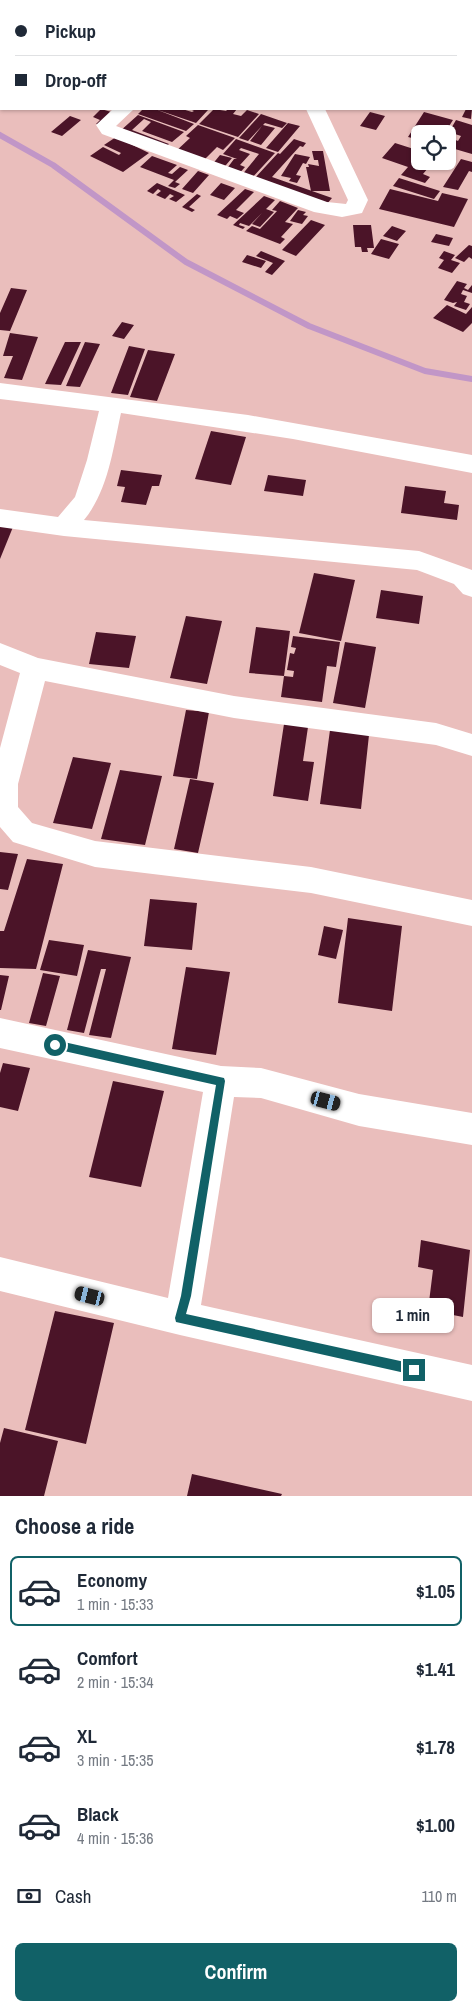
<!DOCTYPE html>
<meta charset="utf-8">
<style>
body{margin:0;font-family:"Archivo Narrow",sans-serif;background:#f2f2f3;color:#1f2937;height:100vh;display:flex;flex-direction:column;font-size:19px;white-space:nowrap}
*{box-sizing:border-box;margin:0}
p{font-size:16px;color:#747a83}
.icon{flex:none;width:28px;height:28px;fill:none;stroke:currentColor;stroke-width:2;stroke-linecap:round;stroke-linejoin:round}
.map{position:relative;height:1496px;overflow:hidden}
.side{display:flex;flex-direction:column;background:#fff;flex:1}
.side>*{flex:none}
.top-card{position:absolute;left:0px;top:0px;width:472px;height:110px;box-shadow:0 1px 4px #0004;display:grid;align-content:center;height:110px;padding:0 15px;background:#fff}
.fabs{position:absolute;left:411px;top:125px;display:grid;gap:10px}
.fabs a{display:grid;place-items:center;width:45px;height:45px;border-radius:8px;background:#fff;box-shadow:0 1px 4px #0004;font-size:25px}
.end{position:absolute;width:22px;height:22px;margin:-11px;border:6px solid #116167;background:#fff;box-shadow:0 0 0 2px #fff}
.from{border-radius:50%}
.bubble{position:absolute;height:35px;border-radius:8px;background:#fff;box-shadow:0 1px 4px #0004;font-size:16px;font-weight:700;line-height:35px;text-align:center}
.car{position:absolute;width:15px;height:30px;margin:-15px -8px;border-radius:6px;box-shadow:0 0 4px 1px #0007;background:linear-gradient(#222 24%,#8ab4d8 0 40%,#222 0 76%,#8ab4d8 0 86%,#222 0)}
.top-card b{display:flex;align-items:center;gap:18px;height:48px;font-size:19px}
.top-card b+b{border-top:1px solid #e0e1e3}
.top-card i{width:12px;height:12px;background:#1f2937}
ul{padding:0;list-style:none}
li{display:flex;align-items:center;gap:15px;height:70px;margin:0 10px 8px;padding:0 5px;border:2px solid transparent;border-radius:8px}
li div{flex:1}
li b{display:block;font-size:19px}
li em{font-style:normal;font-weight:700}
li.selected{border-color:#116167}
li>.icon{width:45px;height:45px;stroke-width:1.5}
h2{padding:0 15px;font-size:22px;line-height:60px}
.pay{display:flex;align-items:center;gap:12px;height:55px;padding:0 15px;font-size:19px}
.pay p{margin-inline-start:auto}
.action{display:flex;gap:10px;margin-top:auto;padding:10px 15px}
.action a{flex:1;height:58px;border-radius:8px;background:#116167;color:#fff;font-size:20px;font-weight:700;line-height:58px;text-align:center}
.map>svg:first-child{display:block}
</style>
<div class="map">
<svg width="472" height="1496" viewBox="0 0 472 1496">
<rect width="100%" height="100%" fill="#eabebc"/>
<g fill="none" stroke-linecap="round" stroke-linejoin="round">
<!-- stream -->
<path stroke="#c196c7" stroke-width="6" d="M0,135L53,165L186,262L309,326L425,371L472,379"/>
</g>
<!-- building -->
<path fill="#4b1428" d="M101,109L115,113L103,126L96,124L100,120L93,117Z
M143,109H182L192,112L194,111L190,109L208,110L196,123L155,109L194,124L186,131L138,114Z
M214,109L226,111L228,109H237L233,114L241,116L247,110L259,114L238,137L199,124Z
M466,109H472L471,119L462,117Z
M370,112L385,116L376,130L360,126Z
M424,112L453,120L444,134H420V140L408,137Z
M261,114L287,123L282,128L265,123L263,125L275,128L261,145L250,141L262,126L248,141L239,138Z
M138,115L184,132L172,142L142,131L151,122L144,119L132,130L169,144L164,148L119,132Z
M70,116L81,120L62,136L51,132Z
M456,120L472,125V154L448,147L450,138L448,137V133L455,135L453,139L458,141L461,136L449,132Z
M288,123L300,126L278,152L266,148Z
M198,125L235,138L223,150L217,147L202,162L175,152L190,138L186,136Z
M116,137L149,153L123,172L90,156L103,147L119,155L121,153L104,145Z
M236,139L275,153L251,179L241,176L259,154L241,148L239,150L250,154L240,165L245,167L238,175L225,171L234,159H237L223,154Z
M294,139L306,143L303,147L300,146L272,177L332,198L326,205L253,180L278,153L280,154Z
M395,143L420,151V161H434L423,174L430,177L425,183L401,175L408,167L382,158Z
M312,151H323L330,191H311L306,167H309L308,164L319,166L318,160H314Z
M295,154L310,157L306,164L303,163L296,175L301,176L297,183L289,181L291,178L281,176Z
M220,155L232,158L226,165L218,162L226,165L222,169L211,166Z
M152,156L177,165L168,173L172,174L180,167L188,170L175,182L180,184L175,188L168,186L174,180L140,167Z
M461,159L472,162V172L469,171L458,190L443,187Z
M198,171L209,175L193,193L182,189Z
M399,178L440,191L434,199L393,186Z
M157,183L185,195L176,202L169,199L174,196L170,194L165,199L156,195L161,191L158,189L153,194L147,191Z
M221,183L235,188L224,200L210,195Z
M245,189L254,192L236,210L244,213L237,219L230,216L227,219L217,215Z
M390,189L438,201L442,193L468,199L454,227L379,209Z
M197,194L201,196L189,207L195,210L192,212L182,207Z
M264,196L275,200L266,209L274,212L260,227L252,224L262,213L249,226L240,223L239,225L245,227L243,229L233,225Z
M280,201L298,208L285,222L293,224L281,237L285,239L280,244L246,231L252,226L260,229L277,211L272,210Z
M298,210L306,212L303,215L308,216L302,224L290,221Z
M311,220L325,225L296,256L282,250Z
M353,225H371L374,248H367L368,252H362L361,247H355Z
M392,226L406,231L397,241L383,236Z
M436,234L453,238L449,246L431,242Z
M381,239L399,244L389,259L371,254Z
M469,245L472,246V259L469,257L464,262L455,258Z
M261,251L285,261L272,275L265,272L273,263L256,256Z
M444,251L455,255L451,260L460,263L452,273L438,268L444,260L439,258Z
M247,255L266,261L261,268L242,262Z
M457,281L467,284L464,288L468,290L472,285V293L463,290L461,294L467,296L464,302L470,304L466,310L454,306L457,302L453,303L444,300Z
M11,288L27,290L10,331L0,330V313Z
M447,305L466,314L472,307V323L463,332L433,318Z
M122,322L134,325L124,339L112,336Z
M10,333L38,337L22,380L4,378L13,356H3Z
M65,342H81L61,385L45,384Z
M85,342L100,344L80,387L66,386Z
M129,346L145,349L128,395L111,393Z
M148,350L175,354L157,401L130,397Z
M211,431L246,437L231,485L195,479Z
M121,470L162,475L159,486H152L146,505L121,502L125,487L117,486Z
M268,475L306,480L303,496L264,491Z
M405,486L446,491L444,503L459,505L457,520L401,513Z
M0,526L13,527L0,559Z
M314,573L355,580L341,641L299,633Z
M381,590L423,596L419,624L376,618Z
M186,616L222,621L207,684L170,678Z
M256,627L290,631L284,676L249,673Z
M96,632L136,636L129,668L89,664Z
M293,636L340,642L336,667L327,666L322,702L281,697L284,676L293,677L294,671L287,670L290,653L294,654L296,648L291,647Z
M345,642L376,647L365,708L333,703Z
M186,710L209,712L197,779L173,776Z
M284,724L308,727L303,761L314,762L308,801L273,796Z
M330,730L369,735L361,809L320,804Z
M73,757L111,763L92,829L53,823Z
M120,770L162,776L145,845L101,839Z
M190,779L214,783L198,853L174,849Z
M0,852L18,854L8,890L0,889Z
M27,859L63,864L36,969L0,968V931H4Z
M150,899L197,903L192,950L144,946Z
M348,918L402,926L392,1011L338,1003Z
M324,926L343,930L336,959L318,955Z
M49,940L84,945L77,976L40,970Z
M88,950L131,957L111,1038L89,1035L106,969H101L84,1033L67,1030Z
M186,967L230,972L216,1055L172,1049Z
M43,973L60,976L46,1026L29,1023Z
M0,975L9,976L1,1010H0Z
M3,1063L30,1068L18,1111L0,1107V1073Z
M113,1081L164,1091L141,1187L89,1177Z
M421,1240L470,1250L463,1317L428,1310L433,1270L418,1267Z
M55,1311L114,1323L86,1444L25,1430Z
M4,1428L58,1441L44,1496H0V1443Z
M192,1474L282,1494L281,1496H187Z"/>
<g fill="none" stroke-linecap="round" stroke-linejoin="round">
<!-- minor -->
<path fill="#fff" fill-rule="evenodd" d="M127,0H148L149,1H128Z
M254,0H272V1H254Z
M402,0H424L425,1H403Z
M471,10H472V20H471Z
M471,63H472V75H471Z
M113,109H134L116,126L327,202L346,204L348,200L306,109H325L368,200L362,213L342,217L314,212L102,134L96,125Z
M0,383L248,415L472,455V473L293,439L121,413C113,449 108,491 84,520L419,551L472,570V597L463,594L454,584L417,570L64,536L0,527V509L58,517L75,497L87,460L99,411L0,399Z
M0,643L38,658L234,696L436,723L472,734V756L436,745L234,718L45,681L18,784V807L32,823L95,841L311,867L472,900V926L311,893L95,867L13,842L0,827V748L20,673L0,665Z
M0,1018L221,1066L261,1068L359,1094L472,1113V1145L359,1126L261,1098L234,1097L201,1305L472,1365V1401L180,1335L0,1291V1257L168,1298L203,1092L0,1048Z"/>
</g>
<!-- route -->
<path fill="#116167" d="M55,1040L224,1078L225,1081L191,1296L186,1314L414,1364L417,1366L419,1370L417,1373L414,1375L176,1322L175,1318L181,1296L216,1085L55,1049L51,1045Z"/>
</svg>
<div class="fabs">
<a><svg class="icon" aria-label="locate" viewBox="0 0 24 24"><circle cx="12" cy="12" r="6"/><path d="M12 2v4M12 18v4M2 12h4M18 12h4"/></svg></a>
</div>
<i class="end from" style="left:55px;top:1045px"></i>
<i class="end" style="left:414px;top:1370px"></i>
<div class="bubble" style="left:372px;top:1298px;width:82px">1 min</div>
<i class="car" style="left:326px;top:1101px;rotate:105deg"></i>
<i class="car" style="left:90px;top:1296px;rotate:284deg"></i>
<div class="top-card">
<b><i class="from"></i>Pickup</b>
<b><i></i>Drop-off</b>
</div>
</div>
<section class="side">
<h2>Choose a ride</h2>
<ul>
<li class="selected"><svg class="icon" aria-label="car" viewBox="0 0 24 24"><path d="M5 17H2v-5l4-1 3-4h7l3 4 3 1v5h-3M9 17h6M6 11h13"/><circle cx="7" cy="17" r="2"/><circle cx="17" cy="17" r="2"/></svg><div><b>Economy</b><p>1 min · 15:33</p></div><em>$1.05</em></li>
<li><svg class="icon" aria-label="car" viewBox="0 0 24 24"><path d="M5 17H2v-5l4-1 3-4h7l3 4 3 1v5h-3M9 17h6M6 11h13"/><circle cx="7" cy="17" r="2"/><circle cx="17" cy="17" r="2"/></svg><div><b>Comfort</b><p>2 min · 15:34</p></div><em>$1.41</em></li>
<li><svg class="icon" aria-label="car" viewBox="0 0 24 24"><path d="M5 17H2v-5l4-1 3-4h7l3 4 3 1v5h-3M9 17h6M6 11h13"/><circle cx="7" cy="17" r="2"/><circle cx="17" cy="17" r="2"/></svg><div><b>XL</b><p>3 min · 15:35</p></div><em>$1.78</em></li>
<li><svg class="icon" aria-label="car" viewBox="0 0 24 24"><path d="M5 17H2v-5l4-1 3-4h7l3 4 3 1v5h-3M9 17h6M6 11h13"/><circle cx="7" cy="17" r="2"/><circle cx="17" cy="17" r="2"/></svg><div><b>Black</b><p>4 min · 15:36</p></div><em>$1.00</em></li>
</ul>
<div class="pay"><svg class="icon" aria-label="cash" viewBox="0 0 24 24"><path d="M3 7h18v10H3z"/><circle cx="12" cy="12" r="2"/></svg>Cash<p>110 m</p></div>
<div class="action"><a>Confirm</a></div>
</section>
